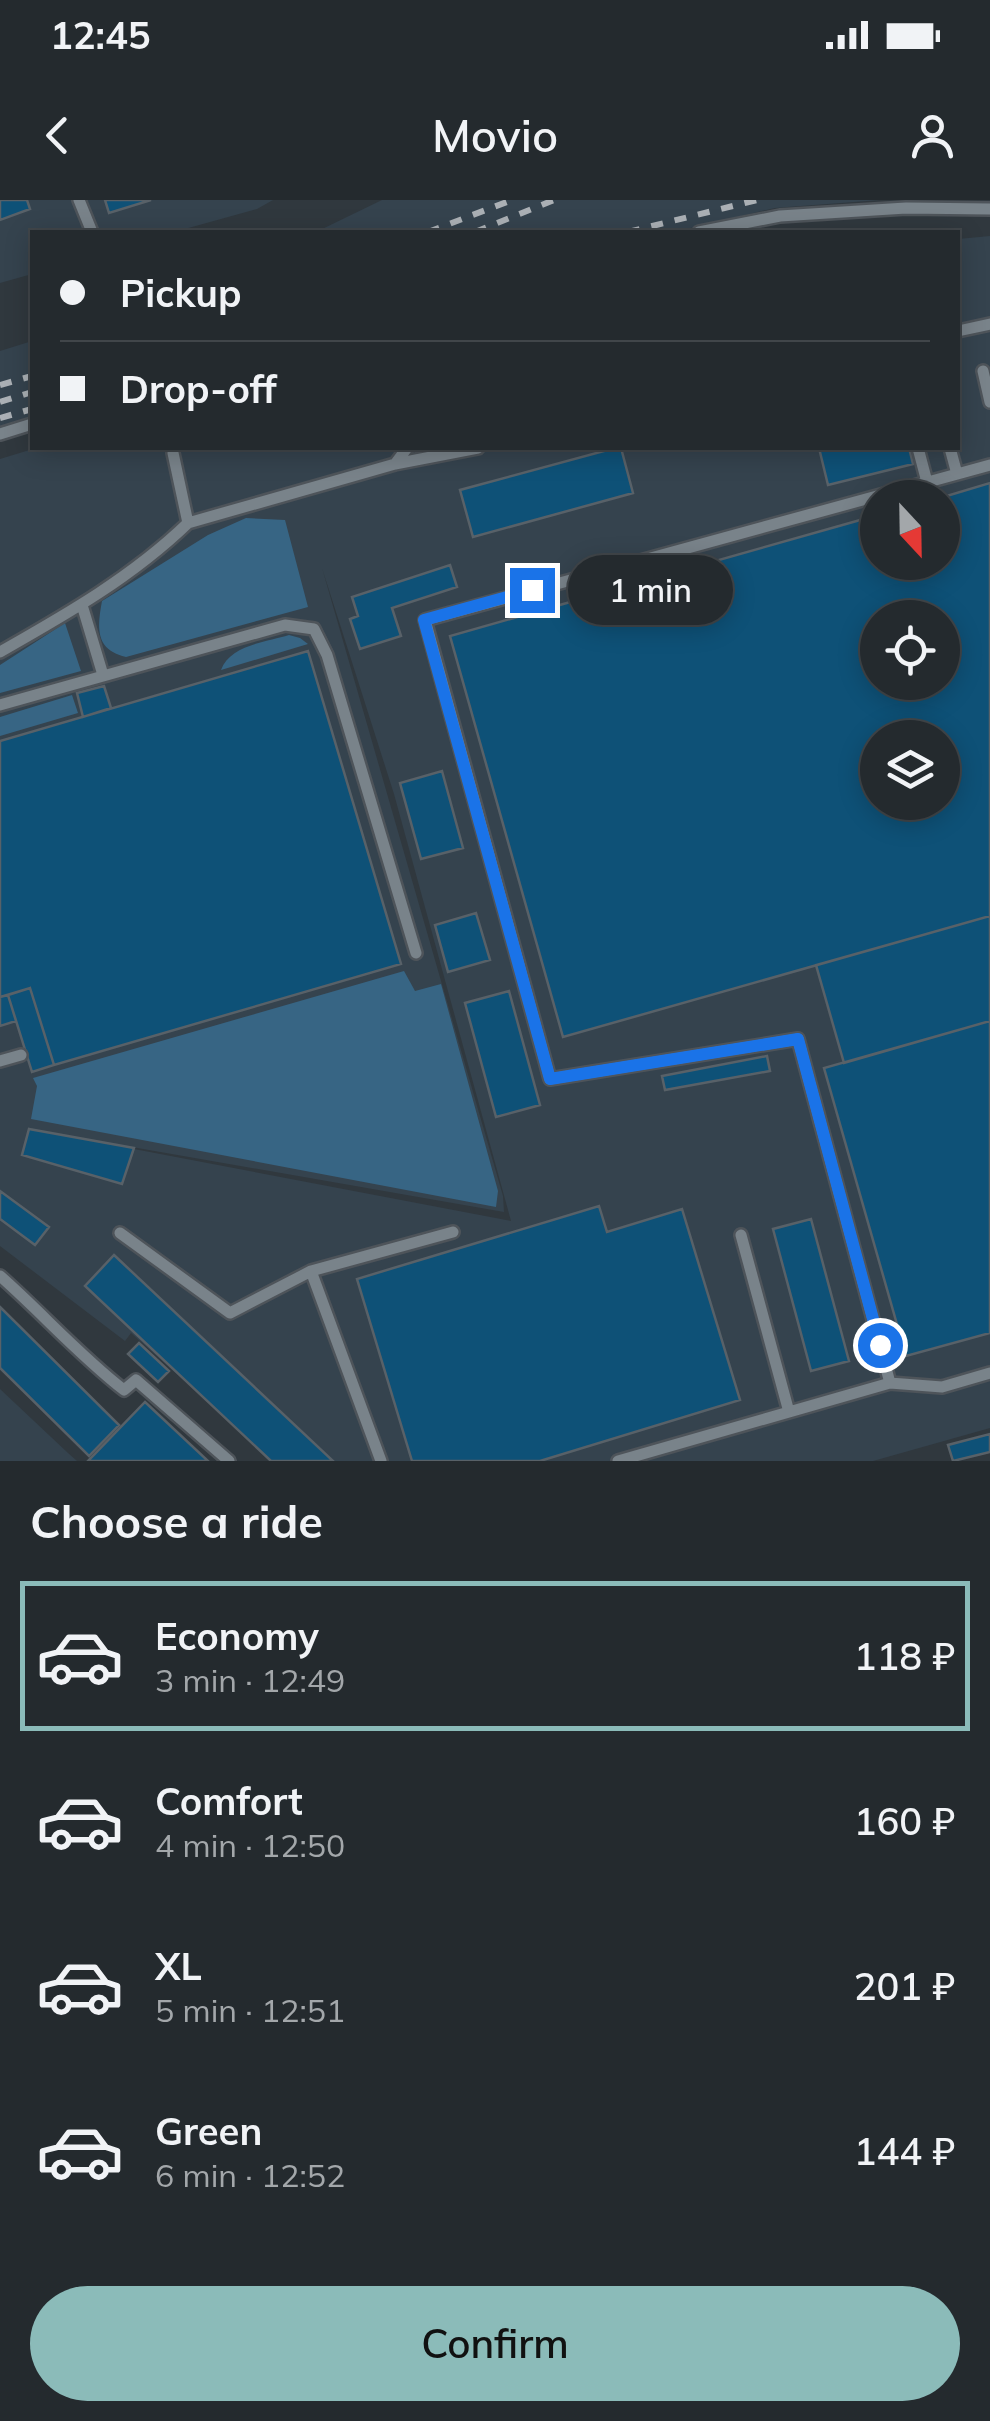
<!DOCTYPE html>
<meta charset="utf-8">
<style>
body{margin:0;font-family:Mulish,sans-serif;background:#30363a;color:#f1f3f6;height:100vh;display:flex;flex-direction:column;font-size:38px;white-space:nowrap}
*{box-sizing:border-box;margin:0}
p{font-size:32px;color:#a3a7aa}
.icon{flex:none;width:55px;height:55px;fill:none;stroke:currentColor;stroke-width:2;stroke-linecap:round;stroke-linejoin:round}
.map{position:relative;height:1261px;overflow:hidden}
.drawer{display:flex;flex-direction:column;background:#242a2e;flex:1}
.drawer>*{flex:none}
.banner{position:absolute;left:30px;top:30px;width:930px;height:220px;border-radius:0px;box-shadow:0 5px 25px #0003,0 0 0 2px #41464a;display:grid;align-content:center;height:220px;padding:0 30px;background:#242a2e}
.needle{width:65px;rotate:158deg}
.fabs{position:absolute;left:860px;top:280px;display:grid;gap:20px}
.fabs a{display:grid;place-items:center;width:100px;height:100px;border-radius:50%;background:#242a2e;box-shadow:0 5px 25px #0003,0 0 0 2px #41464a;font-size:50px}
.end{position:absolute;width:45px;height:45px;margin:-22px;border:12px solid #1a73e8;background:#fff;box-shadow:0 0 0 5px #fff}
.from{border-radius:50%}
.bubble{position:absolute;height:70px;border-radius:35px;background:#242a2e;box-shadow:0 5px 25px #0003,0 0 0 2px #41464a;font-size:32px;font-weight:600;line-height:70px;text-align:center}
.banner b{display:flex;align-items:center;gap:35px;height:95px;font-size:38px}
.banner b+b{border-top:2px solid #41464a}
.banner i{width:25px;height:25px;background:#f1f3f6}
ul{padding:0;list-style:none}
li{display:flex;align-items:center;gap:30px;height:150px;margin:0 20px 15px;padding:0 10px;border:5px solid transparent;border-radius:0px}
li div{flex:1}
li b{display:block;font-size:38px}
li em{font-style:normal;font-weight:600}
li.selected{border-color:#8bbbb9}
li>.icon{width:90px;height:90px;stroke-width:1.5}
h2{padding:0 30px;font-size:45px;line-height:120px}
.primary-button{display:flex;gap:20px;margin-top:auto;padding:20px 30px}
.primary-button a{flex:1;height:115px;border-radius:60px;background:#8bbbb9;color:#111;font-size:40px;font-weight:600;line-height:115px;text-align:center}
.status{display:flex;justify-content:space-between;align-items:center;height:70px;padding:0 50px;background:#242a2e;direction:ltr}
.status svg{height:28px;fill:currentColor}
header{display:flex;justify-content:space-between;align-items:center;height:130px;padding:0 30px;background:#242a2e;font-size:45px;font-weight:600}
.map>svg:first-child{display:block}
</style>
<div class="status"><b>12:45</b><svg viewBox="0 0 49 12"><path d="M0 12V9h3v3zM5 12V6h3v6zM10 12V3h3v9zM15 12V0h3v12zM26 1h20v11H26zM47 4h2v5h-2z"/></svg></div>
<header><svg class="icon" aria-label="back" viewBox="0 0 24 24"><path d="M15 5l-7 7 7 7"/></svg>Movio<svg class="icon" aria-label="person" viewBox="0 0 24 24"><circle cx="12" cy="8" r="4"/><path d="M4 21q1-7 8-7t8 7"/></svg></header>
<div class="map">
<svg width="990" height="1261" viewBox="0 0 990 1261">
<rect width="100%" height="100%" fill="#30383e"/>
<!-- built -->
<path fill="#35434e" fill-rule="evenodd" d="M0,0H273L257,9L174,32H32V74L0,83Z
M382,0H880L775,8L674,32H316Z
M990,36V1228L873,1261H274L131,1133L125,1141L0,1046V259L36,248H958V39ZM878,298H942V362H878ZM322,368L394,594L511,1021L29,929L504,1012L503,996ZM878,418H942V482H878ZM878,538H942V602H878Z
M32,141V231L0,242V151Z
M0,1189L68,1253L77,1261H0Z"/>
<!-- green -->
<path fill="#376584" d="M246,318L285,320L308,407L126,457C95,450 97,428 102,401L208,335Z
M65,423L81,471L0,493V465Z
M289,435L300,438L308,444L221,470C230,445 266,442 289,435Z
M72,495L78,513L0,536V517Z
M404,771L415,791L441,784L498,991L496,1007L31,919L37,886L33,878Z"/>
<!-- building -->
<path fill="#0e5177" stroke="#586168" stroke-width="2.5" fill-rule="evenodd" d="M0,0H27L30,9L0,20Z
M105,0H151L109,13Z
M615,248H621L633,293L473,337L460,290Z
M819,248H909L913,264L828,285Z
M990,283V716L563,837L450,436L878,315V362H942V298H940ZM878,418H942V482H878ZM878,538H942V602H878Z
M450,365L457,387L392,408L401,436L360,449L350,419L358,416L352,397Z
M308,451L401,764L54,865L30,788L0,797V541Z
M104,486L111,508L83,517L77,493Z
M442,571L463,648L421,659L400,583Z
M476,713L490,760L448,772L435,725Z
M990,716V821L844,863L816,765Z
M30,788L54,865L32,872L8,795Z
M509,791L540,905L496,917L465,803Z
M8,795L16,821L0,826V797Z
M990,821V1133L906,1156L824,868Z
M767,856L770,871L665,890L662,876Z
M29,929L134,948L122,984L22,955Z
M0,991L49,1027L35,1045L0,1019Z
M599,1006L607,1032L682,1009L740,1200L540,1261H412L357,1079Z
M811,1019L849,1161L811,1171L773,1029Z
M114,1055L333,1261H271L85,1086Z
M0,1107L119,1225L89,1256L0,1168Z
M139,1143L169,1171L158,1182L128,1154Z
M145,1202L208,1261H88Z
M990,1234V1252L953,1261L948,1245Z"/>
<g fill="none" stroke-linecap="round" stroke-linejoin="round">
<defs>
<path id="lane" d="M79,0L92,32
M699,32L780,16L906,8L990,9
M958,131L990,124
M983,171L990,202
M0,234L32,224
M918,248L927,282
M950,248L957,274
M395,264L407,248
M188,323L395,264L478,248
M82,405L103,475
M0,452C67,414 132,377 188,323L173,253
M0,505L285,425L314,429L327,455L416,753
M0,861L21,855
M120,1033L230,1113L311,1071
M741,1035L789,1212
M0,1076C42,1113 80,1156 124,1190L136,1180L229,1261
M890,1183L798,839L550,879L425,420L990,265
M381,1261L311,1071L453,1032
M618,1261L890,1183L942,1187L990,1173"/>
</defs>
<!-- lane casing -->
<use href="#lane" stroke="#4e545a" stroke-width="16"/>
<!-- lane -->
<use href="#lane" stroke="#79838a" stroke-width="11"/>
<!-- rail -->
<path stroke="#abb0b5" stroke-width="6" stroke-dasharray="12 12" stroke-linecap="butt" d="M428,32L512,0
M475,32L554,0
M628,32L757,0
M0,185L32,176
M0,202L32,192
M0,218L32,209"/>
</g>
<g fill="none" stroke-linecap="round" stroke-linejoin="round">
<!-- route -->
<path stroke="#1a73e8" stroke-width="12" d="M532,390L424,420L550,879L798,839L880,1145"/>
</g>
</svg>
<div class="fabs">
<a><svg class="needle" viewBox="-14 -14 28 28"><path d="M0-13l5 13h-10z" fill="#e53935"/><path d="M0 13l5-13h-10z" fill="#a3a7aa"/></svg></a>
<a><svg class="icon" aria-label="locate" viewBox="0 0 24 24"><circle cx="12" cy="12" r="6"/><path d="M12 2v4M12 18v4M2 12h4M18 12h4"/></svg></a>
<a><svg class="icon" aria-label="layers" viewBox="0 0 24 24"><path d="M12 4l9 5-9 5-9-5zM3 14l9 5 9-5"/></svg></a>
</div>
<i class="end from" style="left:880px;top:1145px"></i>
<i class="end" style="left:532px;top:390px"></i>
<div class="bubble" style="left:568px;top:355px;width:165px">1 min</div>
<div class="banner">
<b><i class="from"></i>Pickup</b>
<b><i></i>Drop-off</b>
</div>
</div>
<section class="drawer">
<h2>Choose a ride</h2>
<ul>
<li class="selected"><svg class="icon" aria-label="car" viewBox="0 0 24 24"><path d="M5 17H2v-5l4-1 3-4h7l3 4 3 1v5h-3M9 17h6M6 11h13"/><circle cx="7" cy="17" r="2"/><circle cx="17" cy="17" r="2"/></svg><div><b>Economy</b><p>3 min · 12:49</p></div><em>118 ₽</em></li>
<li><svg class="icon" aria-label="car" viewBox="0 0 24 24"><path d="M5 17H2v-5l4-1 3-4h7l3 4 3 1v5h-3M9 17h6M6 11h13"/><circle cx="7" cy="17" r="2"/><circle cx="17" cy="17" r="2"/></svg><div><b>Comfort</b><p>4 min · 12:50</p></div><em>160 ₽</em></li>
<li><svg class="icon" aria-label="car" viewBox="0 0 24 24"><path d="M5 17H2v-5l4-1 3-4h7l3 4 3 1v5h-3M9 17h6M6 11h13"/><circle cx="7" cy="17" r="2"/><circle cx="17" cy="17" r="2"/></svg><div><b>XL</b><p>5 min · 12:51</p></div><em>201 ₽</em></li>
<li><svg class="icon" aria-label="car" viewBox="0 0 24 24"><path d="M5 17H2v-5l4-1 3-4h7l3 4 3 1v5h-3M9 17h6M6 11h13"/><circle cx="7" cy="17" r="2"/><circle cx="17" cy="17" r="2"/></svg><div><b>Green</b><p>6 min · 12:52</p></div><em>144 ₽</em></li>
</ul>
<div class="primary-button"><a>Confirm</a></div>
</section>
